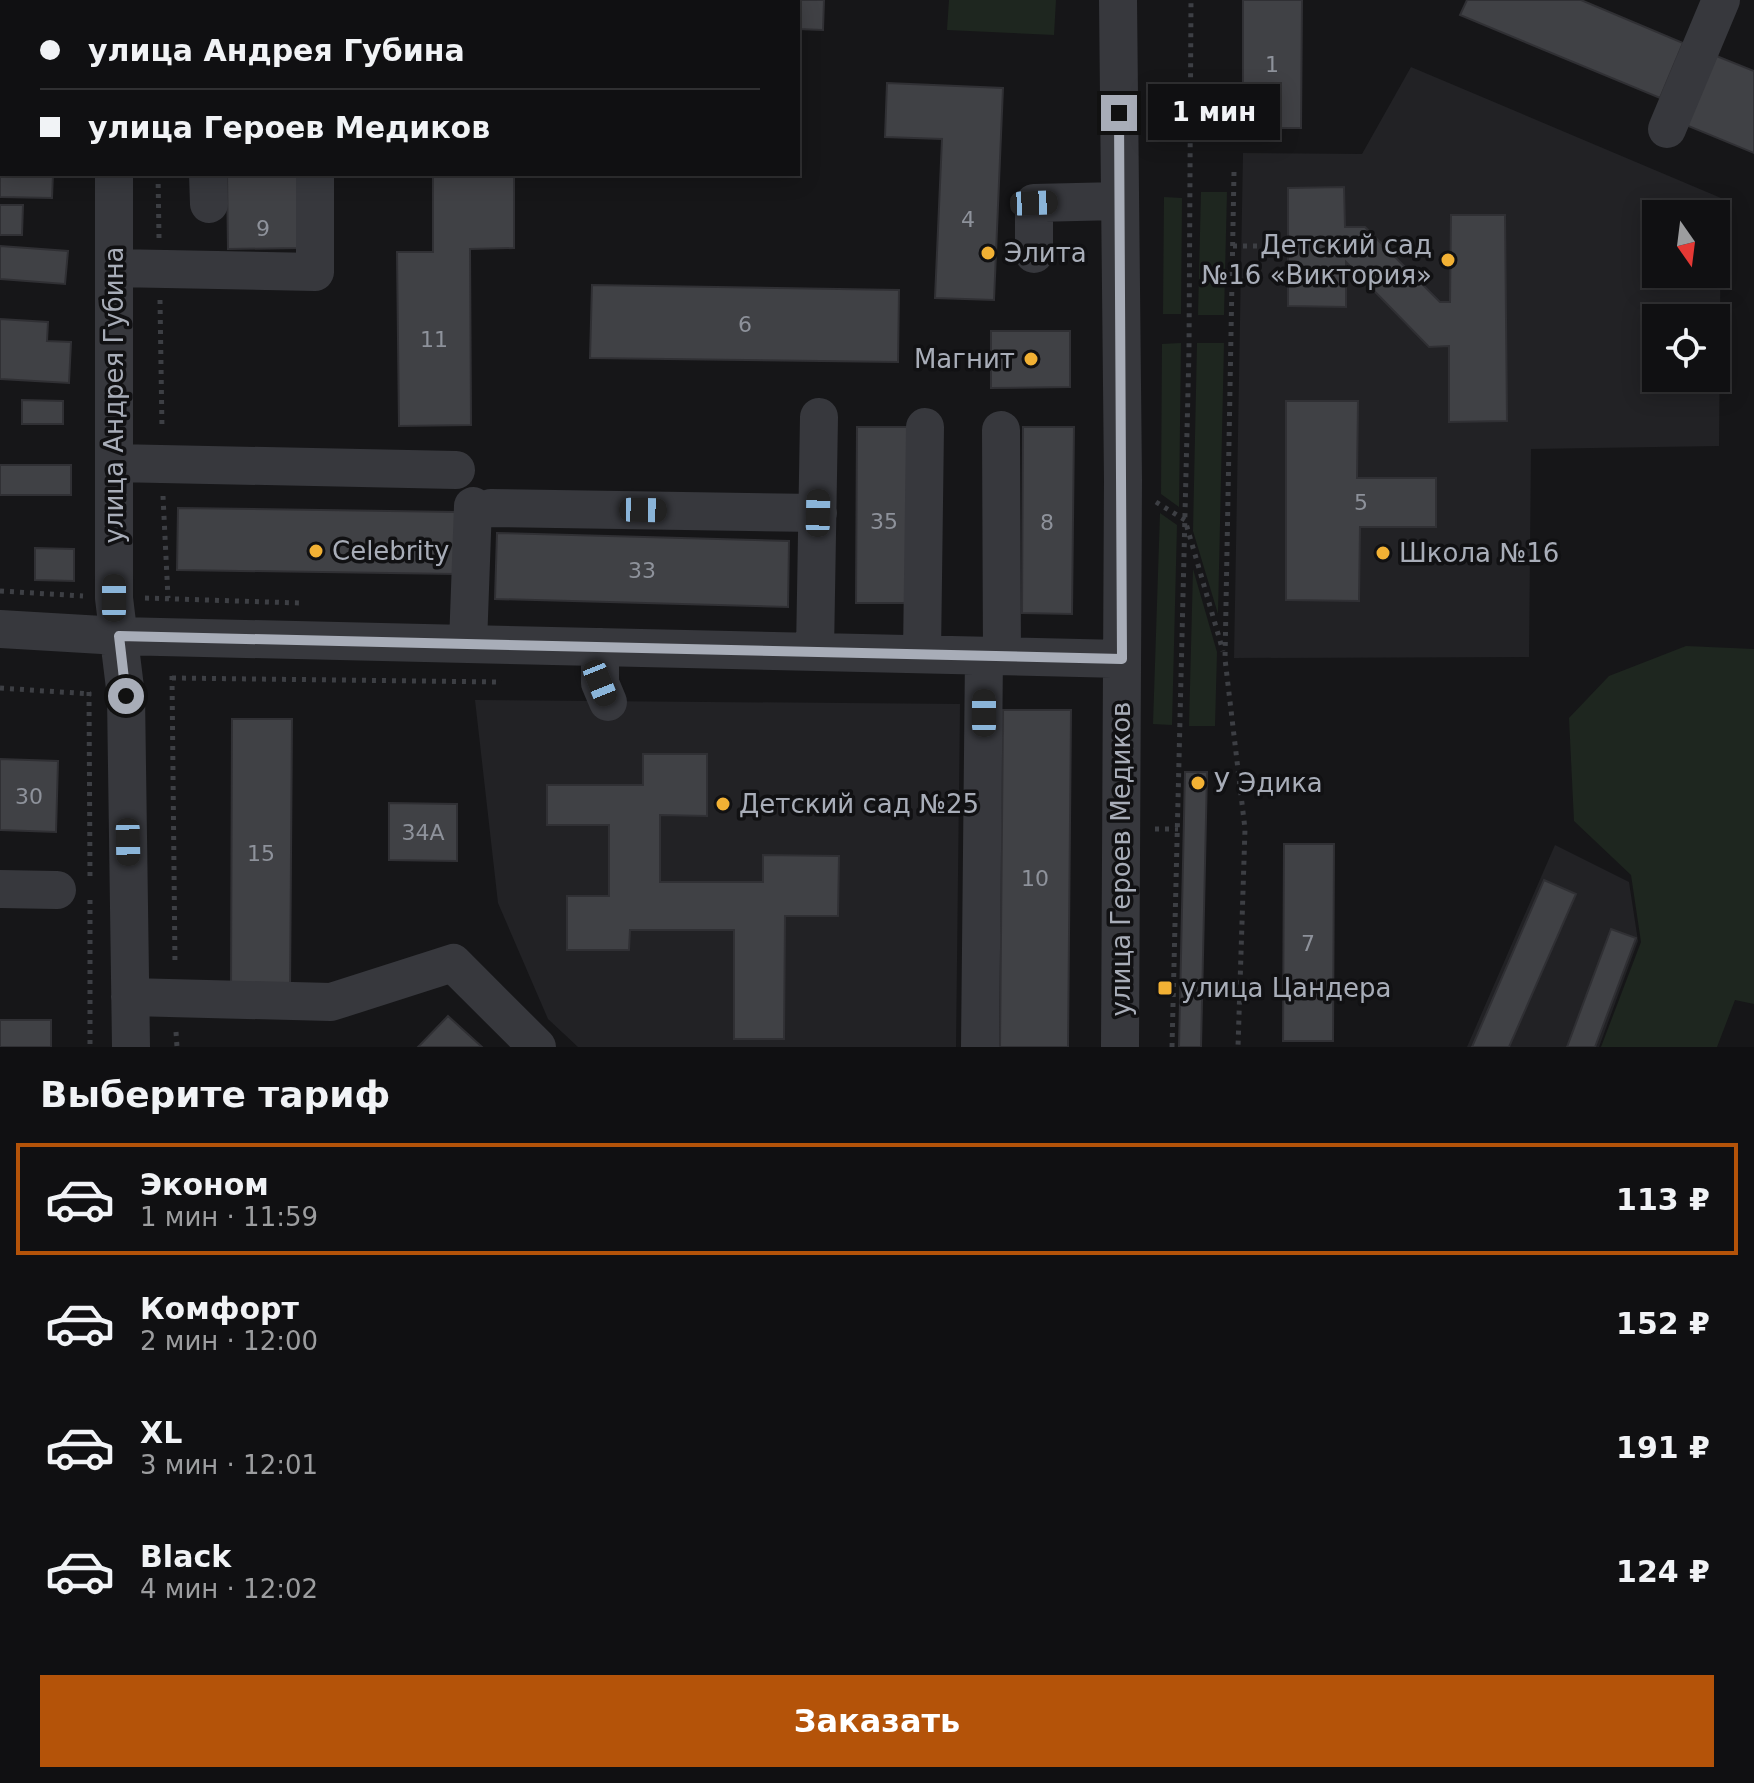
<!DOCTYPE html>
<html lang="ru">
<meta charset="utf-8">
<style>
body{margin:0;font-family:"DejaVu Sans",sans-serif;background:#1e1e20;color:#f1f3f6;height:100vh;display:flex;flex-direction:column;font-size:30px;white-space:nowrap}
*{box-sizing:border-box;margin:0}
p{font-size:26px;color:#9c9d9f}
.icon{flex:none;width:44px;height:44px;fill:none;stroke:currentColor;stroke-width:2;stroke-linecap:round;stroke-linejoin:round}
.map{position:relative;height:1047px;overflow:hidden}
.sheet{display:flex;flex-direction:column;background:#101012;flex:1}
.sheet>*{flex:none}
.banner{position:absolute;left:0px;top:0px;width:800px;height:176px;box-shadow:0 4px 20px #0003,0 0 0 2px #303032;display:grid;align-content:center;height:176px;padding:0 40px;background:#101012}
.needle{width:52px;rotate:166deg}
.tools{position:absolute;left:1642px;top:200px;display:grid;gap:16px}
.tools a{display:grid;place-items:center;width:88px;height:88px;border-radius:0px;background:#101012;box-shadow:0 4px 20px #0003,0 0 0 2px #303032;font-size:40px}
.end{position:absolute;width:36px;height:36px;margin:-18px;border:10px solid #a8adb8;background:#111;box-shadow:0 0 0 4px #111}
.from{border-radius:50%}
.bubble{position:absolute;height:56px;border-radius:0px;background:#101012;box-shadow:0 4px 20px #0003,0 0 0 2px #303032;font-size:26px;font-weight:800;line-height:56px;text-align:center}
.car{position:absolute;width:24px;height:48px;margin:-24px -12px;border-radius:10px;box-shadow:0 0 6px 2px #0007;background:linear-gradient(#222 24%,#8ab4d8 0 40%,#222 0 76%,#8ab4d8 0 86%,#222 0)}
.banner b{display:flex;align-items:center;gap:28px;height:76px;font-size:30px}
.banner b+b{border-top:2px solid #303032}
.banner i{width:20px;height:20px;background:#f1f3f6}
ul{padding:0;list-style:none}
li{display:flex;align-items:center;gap:24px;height:112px;margin:0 16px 12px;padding:0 24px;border:4px solid transparent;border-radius:0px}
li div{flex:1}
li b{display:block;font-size:30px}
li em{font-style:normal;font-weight:800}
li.active{border-color:#b45309}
li>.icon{width:72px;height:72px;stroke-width:1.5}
h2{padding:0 40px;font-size:36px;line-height:96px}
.button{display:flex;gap:16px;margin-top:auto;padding:16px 40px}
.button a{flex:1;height:92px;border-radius:0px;background:#b45309;color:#fff;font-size:32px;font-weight:800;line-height:92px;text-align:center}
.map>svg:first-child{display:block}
</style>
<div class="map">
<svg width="1754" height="1047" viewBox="0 0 1754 1047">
<rect width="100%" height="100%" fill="#161618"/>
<!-- built -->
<path fill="#222225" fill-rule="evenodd" d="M1411,67L1721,198L1719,446L1531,449L1529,657L1234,658L1243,153L1362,154ZM1656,214H1716V274H1656ZM1656,318H1716V378H1656Z
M475,700L960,704L956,1047H578L548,1019L498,903Z
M1555,845L1629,882L1638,941L1599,1047H1467Z"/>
<!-- green -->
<path fill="#1e261f" d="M949,0H1056L1054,35L947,30Z
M1201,192H1227L1224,315H1198Z
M1164,197L1182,198L1181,314H1163Z
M1181,343L1179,507L1161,494L1162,344Z
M1197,343H1224L1218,614L1193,531Z
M1160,513L1177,525L1172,725L1153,724Z
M1193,569L1217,652L1215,726H1189Z
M1686,646L1754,649V1004L1735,1000L1717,1047H1601L1641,942L1631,875L1574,821L1569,718L1609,676Z"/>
<!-- building -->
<path fill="#404145" stroke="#303034" stroke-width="2" d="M225,0H295V2H225Z
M432,0H513V2H432Z
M790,0H824L823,30L798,29V2Z
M1243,0H1302L1301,128H1243Z
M1467,0H1581L1683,43L1660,98L1460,15Z
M0,6L2,7V58H0Z
M1709,53L1754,71V153L1681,123Z
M887,83L1003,88L994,300L935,298L942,139L885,137Z
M0,164L2,174H53L52,198L0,197Z
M227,174H298L299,248L228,249Z
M433,174H514V248L470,249L471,425L399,426L397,252H433Z
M1344,187L1345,227H1365L1440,302H1450L1451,215H1505L1507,421L1449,422V346L1429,347L1346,262V307L1288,306V188Z
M0,205H23L22,235H0Z
M0,246L68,251L65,284L0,279Z
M592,285L899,290L898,362L590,358Z
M0,319L48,322L47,341L71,342L69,383L0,379Z
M991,331H1070V387L991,388Z
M22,400L63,401V424H22Z
M1286,401H1358L1357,478H1436V527H1360L1359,601L1286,600Z
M857,427H912L911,603H856Z
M1023,427H1074L1072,614L1022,613Z
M0,465H71V495H0Z
M178,508L457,512L456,574L177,570Z
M497,533L789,541L788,607L495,599Z
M35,548L74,549V581L35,580Z
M1003,710H1071L1068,1047H1000Z
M232,719H292L290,990H231Z
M643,754H707V816L660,815V882H763V855L839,856L838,916H785L784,1039H734V930H630L629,950H567V896H609V825H547V785H643Z
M0,759L58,761L56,832L0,830Z
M1185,772H1207L1201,1047H1179Z
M389,803L457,804V861L389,860Z
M1284,844H1334L1333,1041H1283Z
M1544,880L1576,894L1509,1047H1472Z
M1611,929L1636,938L1595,1047H1567Z
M448,1016L482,1047H418Z
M0,1020H51V1047H0Z"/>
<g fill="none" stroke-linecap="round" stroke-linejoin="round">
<!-- path -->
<path stroke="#3d3f44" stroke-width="5" stroke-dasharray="4 6" stroke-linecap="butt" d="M155,0V2
M1234,172L1225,659L1245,829L1238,1047
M158,174L159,238
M1233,246H1289
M160,300L162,430
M163,496L168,598
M1156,502L1185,520L1223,651
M0,591L83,596
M145,598L299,603
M172,676L175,966
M172,678L502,682
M0,688L91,694
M89,692L90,878
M1155,829H1178
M90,900V1047
M176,1032L177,1047
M1172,1047L1189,350L1191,0"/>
<!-- minor -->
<path stroke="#37383d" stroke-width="38" d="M204,0V2
M315,0V2
M1118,0L1123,480L1120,1047
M114,2V0
M1667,129L1721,0
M114,174V598L126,696L131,1047
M208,174L209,204
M1034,254V203L1119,201
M114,268L315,272V174
M1001,430L1002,656
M114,463L456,470
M491,508L818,513
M0,629L119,636L1122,659
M468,644L473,506
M600,647V683L608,702
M815,652L819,417
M922,654L925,427
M0,889L57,890
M130,997L331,1002L453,963L537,1047
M980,1047L984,656"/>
</g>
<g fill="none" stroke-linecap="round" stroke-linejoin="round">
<!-- route -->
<path stroke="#a8adb8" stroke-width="10" d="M126,696L119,636L1122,659L1119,113"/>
</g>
<!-- markers -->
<g fill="#f2b134" stroke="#111113" stroke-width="3">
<circle cx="988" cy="253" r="8"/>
<circle cx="1448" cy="260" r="8"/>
<circle cx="1031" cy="359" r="8"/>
<circle cx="316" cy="551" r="8"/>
<circle cx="1383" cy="553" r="8"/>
<circle cx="1198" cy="783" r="8"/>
<circle cx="723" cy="804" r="8"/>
<rect x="1157" y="980" width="16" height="16" rx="4"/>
</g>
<g text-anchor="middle" stroke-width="7" stroke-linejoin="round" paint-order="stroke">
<!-- number labels -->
<g font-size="22" fill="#8e929b">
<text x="1272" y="72">1</text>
<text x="968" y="227">4</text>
<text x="263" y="236">9</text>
<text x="745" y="332">6</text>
<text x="434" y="347">11</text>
<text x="1361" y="510">5</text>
<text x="884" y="529">35</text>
<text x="1047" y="530">8</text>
<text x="642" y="578">33</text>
<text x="29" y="804">30</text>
<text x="423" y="840">34А</text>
<text x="261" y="861">15</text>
<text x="1035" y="886">10</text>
<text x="1308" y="951">7</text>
</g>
<!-- poi labels -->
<g font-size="26" fill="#a8adb8" stroke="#111113" text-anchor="start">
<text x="1432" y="254" text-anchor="end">Детский сад<tspan x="1432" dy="30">№16 «Виктория»</tspan></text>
<text x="1004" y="262">Элита</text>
<text x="1015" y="368" text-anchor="end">Магнит</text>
<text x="332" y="560">Celebrity</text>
<text x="1399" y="562">Школа №16</text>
<text x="1214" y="792">У Эдика</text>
<text x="739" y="813">Детский сад №25</text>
<text x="1181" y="997">улица Цандера</text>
</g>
<!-- street labels -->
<g font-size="26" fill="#a8adb8" stroke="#111113">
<text transform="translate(114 395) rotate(-90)" y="9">улица Андрея Губина</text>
<text transform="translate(1121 859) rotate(-90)" y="9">улица Героев Медиков</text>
</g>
</g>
</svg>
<div class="tools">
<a><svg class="needle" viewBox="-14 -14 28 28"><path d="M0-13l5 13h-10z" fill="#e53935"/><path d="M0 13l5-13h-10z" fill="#9c9d9f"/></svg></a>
<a><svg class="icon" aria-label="locate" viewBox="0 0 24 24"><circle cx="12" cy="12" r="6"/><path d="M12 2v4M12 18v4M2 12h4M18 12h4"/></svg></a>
</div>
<i class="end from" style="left:126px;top:696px"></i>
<i class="end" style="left:1119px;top:113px"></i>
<div class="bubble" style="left:1148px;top:84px;width:132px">1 мин</div>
<i class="car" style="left:1034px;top:203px;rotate:88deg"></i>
<i class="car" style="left:643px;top:510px;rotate:91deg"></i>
<i class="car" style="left:818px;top:513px;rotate:1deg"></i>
<i class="car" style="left:114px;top:598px;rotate:0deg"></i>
<i class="car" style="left:600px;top:683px;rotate:158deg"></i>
<i class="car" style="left:984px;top:713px;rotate:0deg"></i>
<i class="car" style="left:128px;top:842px;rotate:179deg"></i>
<div class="banner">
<b><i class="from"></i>улица Андрея Губина</b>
<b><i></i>улица Героев Медиков</b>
</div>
</div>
<section class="sheet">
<h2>Выберите тариф</h2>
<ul>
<li class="active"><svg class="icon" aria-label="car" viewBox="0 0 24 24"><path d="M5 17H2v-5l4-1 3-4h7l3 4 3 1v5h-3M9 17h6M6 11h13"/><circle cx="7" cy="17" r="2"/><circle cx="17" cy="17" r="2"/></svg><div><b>Эконом</b><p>1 мин · 11:59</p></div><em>113 ₽</em></li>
<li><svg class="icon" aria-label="car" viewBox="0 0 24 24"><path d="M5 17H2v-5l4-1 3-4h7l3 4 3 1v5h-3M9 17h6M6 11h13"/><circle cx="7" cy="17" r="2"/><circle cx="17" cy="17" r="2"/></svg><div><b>Комфорт</b><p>2 мин · 12:00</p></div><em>152 ₽</em></li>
<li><svg class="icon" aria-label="car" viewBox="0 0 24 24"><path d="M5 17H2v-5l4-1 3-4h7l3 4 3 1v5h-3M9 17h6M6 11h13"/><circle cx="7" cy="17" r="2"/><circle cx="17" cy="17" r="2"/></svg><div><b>XL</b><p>3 мин · 12:01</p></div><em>191 ₽</em></li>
<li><svg class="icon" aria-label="car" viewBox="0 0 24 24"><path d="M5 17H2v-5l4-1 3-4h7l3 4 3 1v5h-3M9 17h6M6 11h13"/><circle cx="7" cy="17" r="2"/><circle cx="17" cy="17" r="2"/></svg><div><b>Black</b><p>4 мин · 12:02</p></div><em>124 ₽</em></li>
</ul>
<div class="button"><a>Заказать</a></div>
</section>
